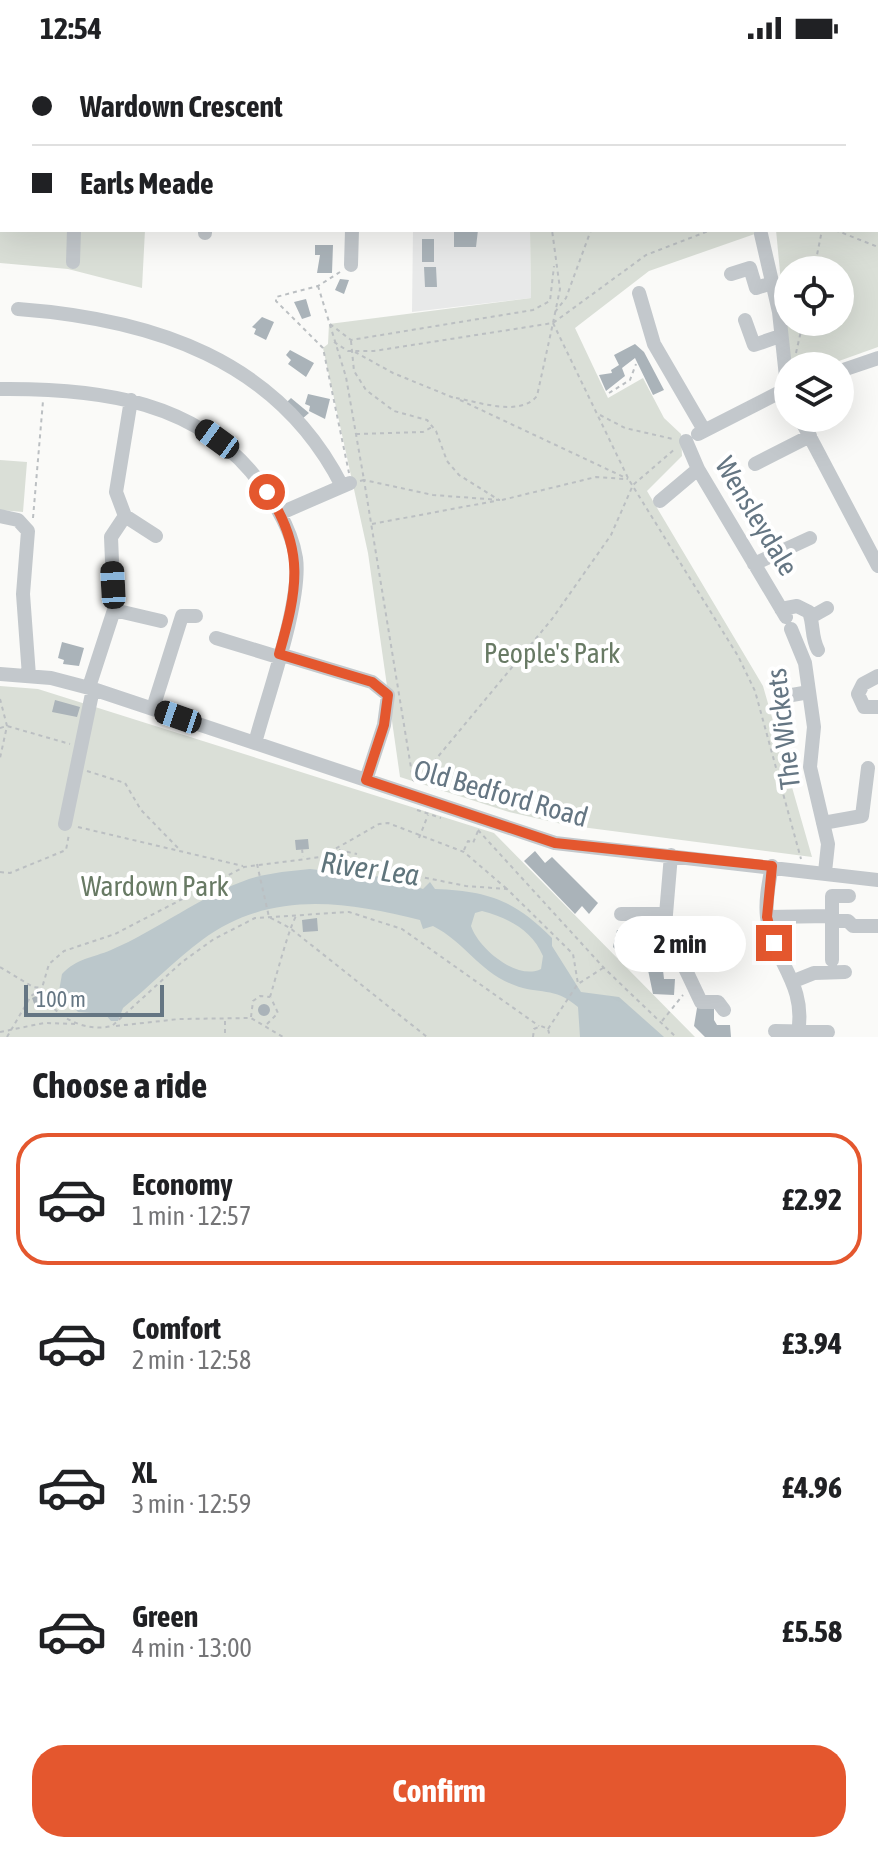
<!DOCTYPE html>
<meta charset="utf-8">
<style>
body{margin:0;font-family:"Asap Condensed",sans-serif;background:#f6f6f6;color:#202124;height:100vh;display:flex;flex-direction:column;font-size:30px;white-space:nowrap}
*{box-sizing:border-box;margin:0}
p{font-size:26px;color:#757577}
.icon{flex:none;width:44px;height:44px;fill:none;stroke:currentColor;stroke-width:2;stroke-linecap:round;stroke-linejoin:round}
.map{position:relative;height:981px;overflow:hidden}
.sheet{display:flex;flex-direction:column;background:#fff;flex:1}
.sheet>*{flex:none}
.guide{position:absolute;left:0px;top:0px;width:878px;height:176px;box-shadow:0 8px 32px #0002;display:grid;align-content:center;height:176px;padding:0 32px;background:#fff}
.buttons{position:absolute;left:774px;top:200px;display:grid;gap:16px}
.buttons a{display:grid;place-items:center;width:80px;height:80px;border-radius:50%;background:#fff;box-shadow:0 8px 32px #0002;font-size:40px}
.scale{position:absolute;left:24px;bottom:20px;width:140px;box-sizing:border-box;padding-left:8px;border:4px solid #657683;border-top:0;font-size:22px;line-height:28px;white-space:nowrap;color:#657683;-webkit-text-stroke:6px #fff;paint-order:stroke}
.end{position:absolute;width:36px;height:36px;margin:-18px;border:10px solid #e4572e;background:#fff;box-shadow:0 0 0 4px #fff}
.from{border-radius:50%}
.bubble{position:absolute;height:56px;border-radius:28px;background:#fff;box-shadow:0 8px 32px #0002;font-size:26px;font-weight:700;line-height:56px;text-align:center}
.car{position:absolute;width:24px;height:48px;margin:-24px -12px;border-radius:10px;box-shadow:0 0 6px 2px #0007;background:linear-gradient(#222 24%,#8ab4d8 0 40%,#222 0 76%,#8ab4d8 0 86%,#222 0)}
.guide b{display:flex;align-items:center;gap:28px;height:76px;font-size:30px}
.guide b+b{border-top:2px solid #e0e0e0}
.guide i{width:20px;height:20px;background:#202124}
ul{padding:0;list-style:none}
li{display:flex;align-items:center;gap:24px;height:132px;margin:0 16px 12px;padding:0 16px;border:4px solid transparent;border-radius:32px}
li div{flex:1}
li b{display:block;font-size:30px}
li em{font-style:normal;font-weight:700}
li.current{border-color:#e4572e}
li>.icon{width:72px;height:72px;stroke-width:1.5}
h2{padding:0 32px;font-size:36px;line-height:96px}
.action{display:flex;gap:16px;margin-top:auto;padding:16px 32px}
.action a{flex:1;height:92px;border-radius:32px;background:#e4572e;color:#fff;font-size:32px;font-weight:700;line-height:92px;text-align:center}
.status{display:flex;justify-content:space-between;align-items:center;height:56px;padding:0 40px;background:#fff;direction:ltr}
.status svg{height:22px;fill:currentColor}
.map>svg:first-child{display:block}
</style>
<div class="status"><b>12:54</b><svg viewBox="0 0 49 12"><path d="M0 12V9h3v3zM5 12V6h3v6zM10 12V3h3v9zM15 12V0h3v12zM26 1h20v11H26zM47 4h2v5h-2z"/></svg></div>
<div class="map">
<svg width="878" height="981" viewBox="0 0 878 981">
<rect width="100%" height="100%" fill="#fafaf8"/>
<!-- built -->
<path fill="#e8e9e9" d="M413,174H530L531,242L412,256Z"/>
<!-- green -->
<path fill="#dadfd7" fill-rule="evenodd" d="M528,0H878V291L825,310H789L776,174H876V2ZM788,214H840V266H788Z
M0,40L2,174H145L142,232L68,213L0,207Z
M530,174H766L649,215L575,272L608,342L643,322L664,362L681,378L682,400L647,435L763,630L812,801L566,769L509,756L400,721L368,497L323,292L328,288L329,268L531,242Z
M0,404L27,406L23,456L0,454Z
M0,630L38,633L494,777L695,981H0Z"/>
<!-- water -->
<path fill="#bbc7cb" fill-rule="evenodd" d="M310,813L391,822L423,833L430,826L435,833C488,835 514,844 552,882V890L581,936L619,941L664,981H580L578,951C554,930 539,939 514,929C479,916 466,887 433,870L423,873L420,864C344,845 270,834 202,884C175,904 150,930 123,952L118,965H111L105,958L78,956L59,935L62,918C77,902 92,902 111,894C158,874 200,840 249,823C268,817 290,815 310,813ZM482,855C508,862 532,874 543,900L541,913C517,925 478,892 471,870L475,857Z"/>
<!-- building -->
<path fill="#aab3b9" d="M454,174H478L476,191H454Z
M422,183H434V206H422Z
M315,189H333L332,217H317L320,199H315Z
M424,211H436L437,231H425Z
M340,223L349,224L344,238L335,234Z
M306,243L311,260L302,263L294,246Z
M262,261L274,266L266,284L254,278L256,273L252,271Z
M635,288L644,296L664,334L653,339L635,302L622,312L625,320L606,335L599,319L612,317L611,314L619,309L614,299Z
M290,294L314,307L306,321L288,308L291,304L286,299Z
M308,338L330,343L325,363L309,355L310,350L305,348Z
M291,342L309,357L302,363L287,346Z
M62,586L84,592L79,610L63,608L64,604L58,602Z
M55,644L80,651L77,661L52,656Z
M308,783L309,793L296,794L295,784Z
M535,795L545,807L552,801L598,847L589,858L582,850L575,858L524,805Z
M317,862L318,875L303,876L302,864Z
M617,874H633V887L649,890V907H635L632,910L613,891Z
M648,914H663L664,923H675L674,939L653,938Z
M40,938L45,949L36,953L32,942Z
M258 954a6 6 0 1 1 12 0a6 6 0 1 1-12 0Z
M714,951V964L717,969H730L731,981H705L694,970L697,952Z"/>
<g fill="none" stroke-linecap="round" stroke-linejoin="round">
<!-- path -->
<path stroke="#bbbfc2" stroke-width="2" stroke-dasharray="4 4" stroke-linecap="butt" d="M546,0V2
M573,0L574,2
M673,0L674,2
M775,0L777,2
M621,2V0
M868,2L869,0
M835,174L878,191
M814,214L822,174
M340,216L318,230L276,241V245L323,292L349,417
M318,230L346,321L364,424L360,425
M555,256L566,242L591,174
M553,267L629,424L738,600L755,635L801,803
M330,268L351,284L533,254L550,245L554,210
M351,285L354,315L366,334L394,355L427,364L436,375L447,405L459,419L499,444
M334,286L348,295H374L553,267L560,233L552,174
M355,296L393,317L454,342
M796,297L803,266
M609,337L630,324L636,308
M456,342C479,346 520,361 537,340L553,267L646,199L711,174
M460,344L628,423
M600,359L625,372L673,383
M356,378L423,376L432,371
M500,444L433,439L364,424L413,724L417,726L552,563L611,479L633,429L676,392
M502,444L596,421L624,423
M33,462L43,345
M372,468L495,445
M0,643L7,670L0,702
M0,672L7,670L70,688
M87,715L125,727L141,754L179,793
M417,754L441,762
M78,771L243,810
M478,774L604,912L676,981
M419,782L428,759
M302,793L303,801
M339,794L357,798
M464,794L468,785L473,787L478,775
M323,801L466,830L507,833L573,898L578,928L603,912
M257,808L269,861L290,872L427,981
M0,816L10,817L66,794L69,778
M0,911L33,931L42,932C50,960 85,977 112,970L182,906L214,883L255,862L349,856L402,873L539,970
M270,941C275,925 290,867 297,859
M251,961L253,945L260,940L270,941
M225,965V981
M662,965L683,939
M267,968L278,957L271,942
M116,970L179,963L251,962L283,981
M548,973L577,929
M0,976L44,967L75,968
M7,981L31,940L42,932L49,908L64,895L115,878L244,811L321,801L379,768L388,767L464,796L507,833
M533,981L534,973L541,970L548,973L550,981"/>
<!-- minor -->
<path stroke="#c3c8cc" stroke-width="14" d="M92,0L94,2
M192,0L193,2
M473,0V2
M0,50L2,51
M0,113H2
M205,174V177
M761,178L779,256L788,339
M73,206L74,174
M351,209L352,174
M731,218L750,212L756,232L772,227
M639,237L654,288L704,374
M18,253C152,263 278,303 342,430
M745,264L754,289L780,280
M840,315L878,302
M0,333C98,332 202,344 263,431C278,452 292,476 296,502C302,545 267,641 255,687
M131,344L116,436L125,460L156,480
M800,362L878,510
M698,378L788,332
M686,385L698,413L786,561
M755,408L810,380
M660,445L698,413
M281,457L350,427
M0,460L18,464L28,475L23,538L29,620
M754,508L810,482
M781,553L797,550L809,556C814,569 811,581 818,594
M114,554L111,481L125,460
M811,561L827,552
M791,573L805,607L814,671L810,711L828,788L825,816
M216,582L278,601
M279,598L372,626L388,639L384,669L366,724
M0,618L51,622L93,633L555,787L878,824
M878,620L863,628L858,638L864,651H878
M89,631L114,554L161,565
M792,639L809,636
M153,652L182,560H196
M823,767L862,760L868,712
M65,768L93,633
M671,799L665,870L701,946H718L724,954
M772,810C769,826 765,844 767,861C772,904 807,927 798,976
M621,858H665
M767,861L831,860
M832,865H848L853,870H878
M667,879L710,878
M832,904V840H849
M794,925L814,917L845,916
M775,975L828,976"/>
</g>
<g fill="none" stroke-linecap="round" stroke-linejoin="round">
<!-- route -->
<path stroke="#e4572e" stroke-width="10" d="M267,436C306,494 297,535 279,598L372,626L388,639L384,669L366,724L555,787L772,810L767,861L774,887"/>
</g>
<g text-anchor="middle" stroke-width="8" stroke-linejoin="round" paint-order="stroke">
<!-- street labels -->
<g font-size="28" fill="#657683" stroke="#fff">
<text transform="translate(757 460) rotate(59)" y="10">Wensleydale</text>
<text transform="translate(783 673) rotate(-97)" y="10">The Wickets</text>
<text transform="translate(501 737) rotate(16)" y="10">Old Bedford Road</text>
</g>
<!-- park labels -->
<g font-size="28" fill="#687a64" stroke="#fff">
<text x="552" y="607">People's Park</text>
<text x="155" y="840">Wardown Park</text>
</g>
<!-- water labels -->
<g font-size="30" font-style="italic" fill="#60757c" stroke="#fff">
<text transform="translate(370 813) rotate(8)" y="10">River Lea</text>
</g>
</g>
</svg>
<div class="buttons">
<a><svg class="icon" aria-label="locate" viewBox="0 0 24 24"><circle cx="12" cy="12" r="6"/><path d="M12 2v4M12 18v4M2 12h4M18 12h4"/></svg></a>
<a><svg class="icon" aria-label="layers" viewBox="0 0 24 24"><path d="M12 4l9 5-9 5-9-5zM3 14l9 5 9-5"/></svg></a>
</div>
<div class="scale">100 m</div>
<i class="end from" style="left:267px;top:436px"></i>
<i class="end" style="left:774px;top:887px"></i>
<div class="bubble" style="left:614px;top:860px;width:132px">2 min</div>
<i class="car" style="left:217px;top:383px;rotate:306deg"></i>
<i class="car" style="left:113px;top:529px;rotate:357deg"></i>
<i class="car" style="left:178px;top:661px;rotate:289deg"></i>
<div class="guide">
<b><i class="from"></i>Wardown Crescent</b>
<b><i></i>Earls Meade</b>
</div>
</div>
<section class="sheet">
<h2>Choose a ride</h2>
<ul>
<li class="current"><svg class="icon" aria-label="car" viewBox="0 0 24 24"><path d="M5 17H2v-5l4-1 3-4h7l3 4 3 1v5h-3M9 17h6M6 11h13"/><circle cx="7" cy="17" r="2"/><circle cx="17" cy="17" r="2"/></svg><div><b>Economy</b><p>1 min · 12:57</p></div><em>£2.92</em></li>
<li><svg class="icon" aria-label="car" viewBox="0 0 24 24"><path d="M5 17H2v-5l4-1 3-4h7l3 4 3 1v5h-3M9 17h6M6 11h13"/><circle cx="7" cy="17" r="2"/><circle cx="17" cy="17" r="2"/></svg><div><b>Comfort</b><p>2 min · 12:58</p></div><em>£3.94</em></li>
<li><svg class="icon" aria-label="car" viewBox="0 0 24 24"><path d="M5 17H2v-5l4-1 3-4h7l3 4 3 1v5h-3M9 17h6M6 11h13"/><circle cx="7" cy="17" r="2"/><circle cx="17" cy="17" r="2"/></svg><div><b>XL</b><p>3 min · 12:59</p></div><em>£4.96</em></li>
<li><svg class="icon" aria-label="car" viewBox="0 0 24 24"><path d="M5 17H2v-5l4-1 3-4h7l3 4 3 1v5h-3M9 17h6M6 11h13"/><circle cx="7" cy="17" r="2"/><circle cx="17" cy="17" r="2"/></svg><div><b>Green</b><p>4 min · 13:00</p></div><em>£5.58</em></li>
</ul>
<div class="action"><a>Confirm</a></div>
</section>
